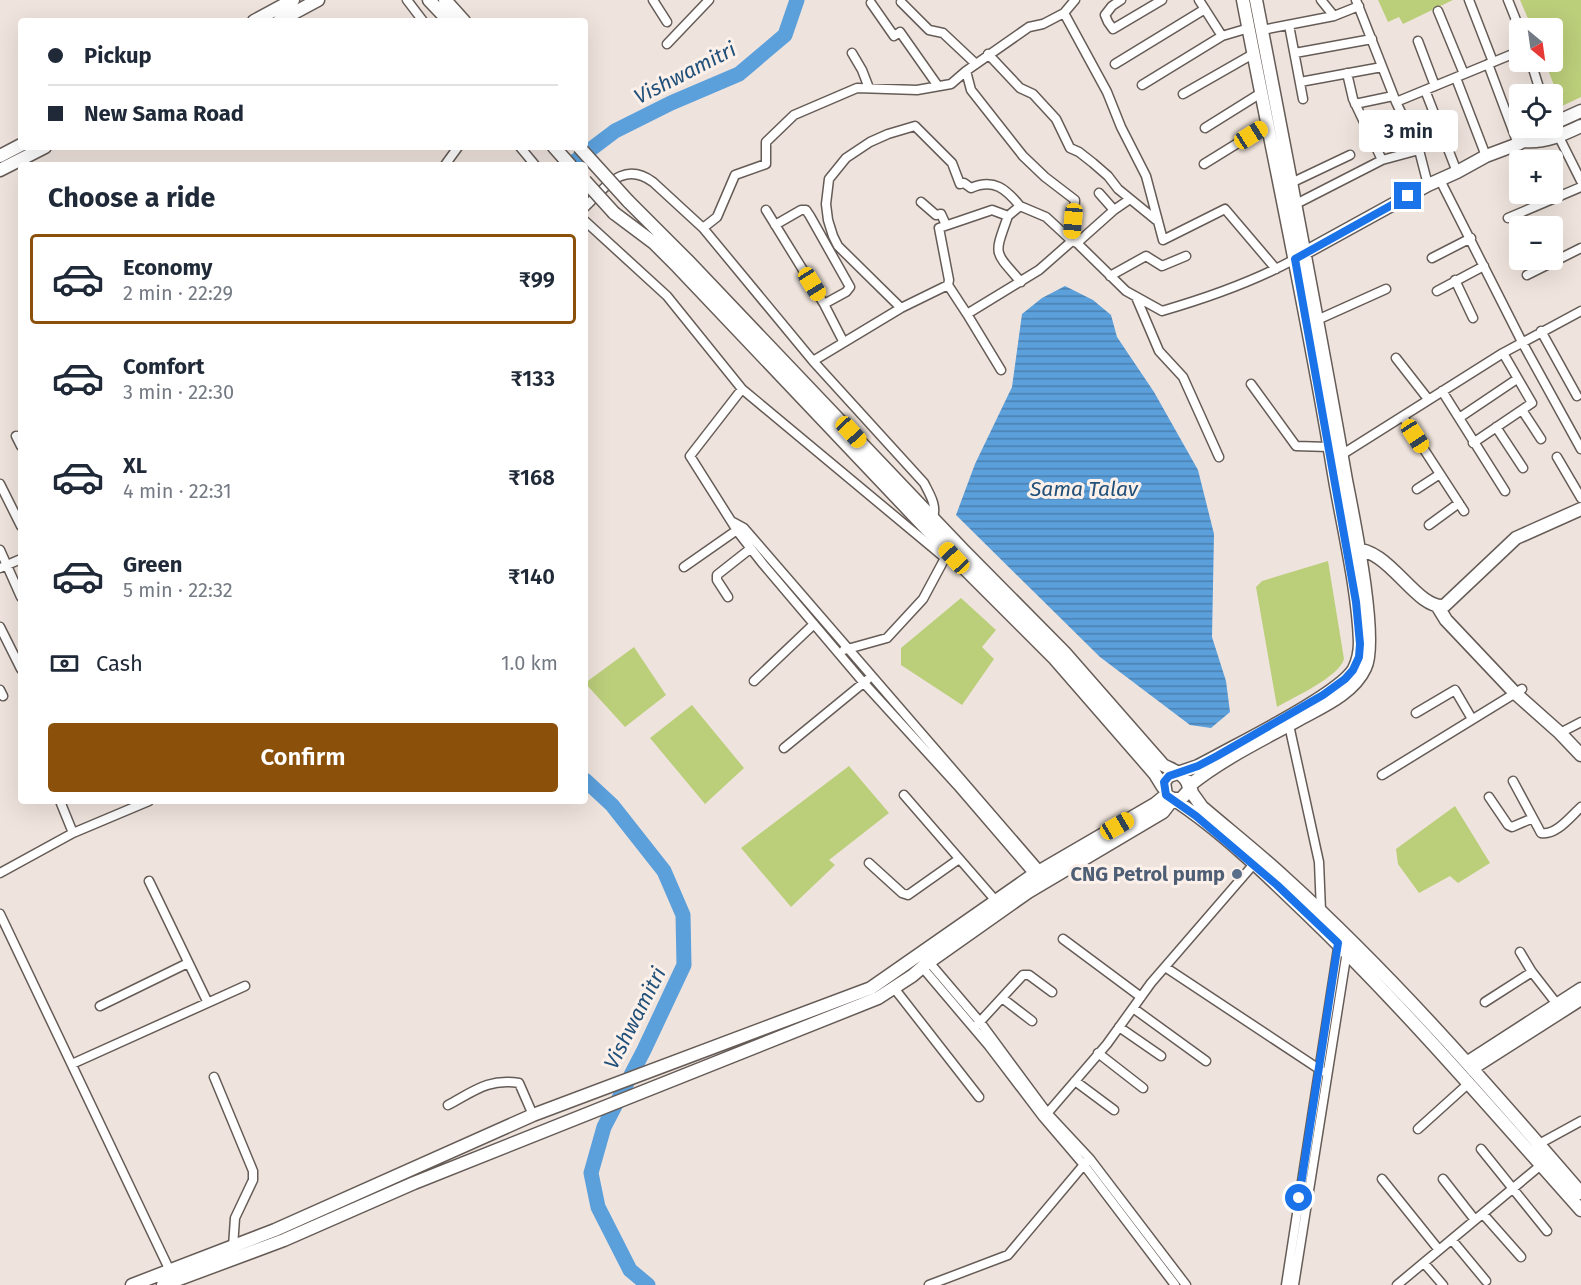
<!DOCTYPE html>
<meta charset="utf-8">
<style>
body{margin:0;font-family:"Fira Sans",sans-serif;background:#f6f6f7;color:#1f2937;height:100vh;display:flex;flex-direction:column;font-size:22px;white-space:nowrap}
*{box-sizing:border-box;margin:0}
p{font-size:20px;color:#747a83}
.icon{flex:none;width:33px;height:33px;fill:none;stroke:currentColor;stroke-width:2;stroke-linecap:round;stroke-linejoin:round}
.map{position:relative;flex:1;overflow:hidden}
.side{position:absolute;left:18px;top:162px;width:570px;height:642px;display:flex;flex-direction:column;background:#fff;border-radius:6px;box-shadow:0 6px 24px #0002}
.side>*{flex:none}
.guide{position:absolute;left:18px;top:18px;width:570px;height:132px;border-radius:6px;box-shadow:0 6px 24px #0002;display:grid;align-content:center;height:132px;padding:0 30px;background:#fff}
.needle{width:39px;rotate:151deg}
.controls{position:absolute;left:1509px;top:18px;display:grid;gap:12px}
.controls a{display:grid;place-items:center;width:54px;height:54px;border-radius:6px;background:#fff;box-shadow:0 6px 24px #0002;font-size:30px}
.end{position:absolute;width:27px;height:27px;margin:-14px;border:8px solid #1a73e8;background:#fff;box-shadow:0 0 0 3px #fff}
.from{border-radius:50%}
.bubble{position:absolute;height:42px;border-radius:6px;background:#fff;box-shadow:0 6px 24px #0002;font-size:20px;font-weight:600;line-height:42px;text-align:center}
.car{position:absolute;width:18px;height:36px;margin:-18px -9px;border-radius:8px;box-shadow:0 0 4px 2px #0007;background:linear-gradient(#f5c518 24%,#345 0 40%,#f5c518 0 76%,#345 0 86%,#f5c518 0)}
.guide b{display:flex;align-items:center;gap:21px;height:57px;font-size:22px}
.guide b+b{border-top:2px solid #e0e1e3}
.guide i{width:15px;height:15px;background:#1f2937}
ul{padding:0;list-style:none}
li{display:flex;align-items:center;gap:18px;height:90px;margin:0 12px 9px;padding:0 18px;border:3px solid transparent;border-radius:6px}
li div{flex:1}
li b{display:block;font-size:22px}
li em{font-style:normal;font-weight:600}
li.active{border-color:#8b500a}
li>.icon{width:54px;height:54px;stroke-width:1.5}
h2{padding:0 30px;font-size:27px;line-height:72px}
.pay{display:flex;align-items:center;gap:15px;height:66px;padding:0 30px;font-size:22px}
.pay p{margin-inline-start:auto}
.action{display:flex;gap:12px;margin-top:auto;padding:12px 30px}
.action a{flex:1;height:69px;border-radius:6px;background:#8b500a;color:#fff;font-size:24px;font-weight:600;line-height:69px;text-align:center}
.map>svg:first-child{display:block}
</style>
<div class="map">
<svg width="1581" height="1285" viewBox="0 0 1581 1285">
<defs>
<pattern id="water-rules" width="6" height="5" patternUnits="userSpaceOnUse" patternTransform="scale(1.5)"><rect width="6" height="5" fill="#5b9fdb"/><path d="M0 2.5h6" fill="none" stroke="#4a80b0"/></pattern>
</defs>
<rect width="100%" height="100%" fill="#efe4dd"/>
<!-- green -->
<path fill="#bbce7a" d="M1378,0H1453L1403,24L1399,17L1388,22Z
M1520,0H1581V97L1562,106L1545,62H1552V28H1532Z
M1328,561L1344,659C1339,677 1294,697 1277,707L1256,587L1262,581Z
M961,598L996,630L982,647L994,659L962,705L901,665V648Z
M634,647L666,695L625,727L585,683Z
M692,705L744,768L705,804L650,738Z
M849,766L889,813L829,860L835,865L791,907L741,848Z
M1455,806L1490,863L1458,883L1450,876L1419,893L1398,864L1396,849Z"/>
<!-- water -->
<path fill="url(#water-rules)" d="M1065,286L1093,300L1111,315L1117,337L1154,392L1198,470L1214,534L1212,637L1226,681L1230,712L1211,728L1190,725L1100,657L956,515L975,464L1012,387L1022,314L1042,298Z"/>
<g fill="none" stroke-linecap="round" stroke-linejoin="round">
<!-- river -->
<path stroke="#5b9fdb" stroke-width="15" d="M570,165L615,131L671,103L739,74L785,35L797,0
M585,780L612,805L664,871L683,915L684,965L644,1050L604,1127L591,1173L598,1207L630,1270L648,1285"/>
<defs>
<path id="street" d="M407,0L423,21
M653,0L667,22
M1121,0L1112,6L1105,15L1108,22L1113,29L1162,0
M1199,0L1222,36
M1321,0L1334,16
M1356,0L1396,102L1419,150L1428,185
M1469,0L1493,62
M1508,0L1520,30
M901,2L929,30L943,33L976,64
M871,3L894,36L900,32L938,86
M1438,11L1464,74
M1064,13L1107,92L1121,127L1146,176L1163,240L1225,209L1276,269
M1289,25L1303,99
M1262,30L1334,16L1359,6
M1418,41L1435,86
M667,44L709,0
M852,53L862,70L869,88
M1295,53L1372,39
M988,54L1020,88L1033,94L1056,119L1070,148L1079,152L1093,163L1108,176L1118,189L1156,220
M1531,62L1541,94
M1115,64L1205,9
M1488,64L1518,144
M966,71L971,90L1023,156L1045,177L1075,200L1072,241L1039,270L967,314L948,285L949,280L939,228L992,210L1008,216L1020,206L1046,217L1072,241L1077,243L1126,291L1162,311C1207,298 1253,282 1295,259
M1347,73L1353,99L1382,160
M1456,78L1486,156
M1300,82L1382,67
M1142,85L1222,36L1249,28
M1425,90L1457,172
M1183,94L1253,54
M1396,102L1520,51
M1355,104L1393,96
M1205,128L1261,93
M1559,137L1581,181
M520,147L535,165
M1204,164L1267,125
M445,165L458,147
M1440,180L1522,342L1581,449
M1291,183L1350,155
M1099,193L1114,210
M921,202L936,215L941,214L946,225
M1296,204L1382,160L1419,150
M585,207C606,187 623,160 653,182L703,228L813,361L924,483C930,495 937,505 933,518
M766,210L824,304L843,341
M1008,216C994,256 993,250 1021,282
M1508,218L1581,187
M585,221L667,296L742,389L945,558H954
M775,225L801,210H806L810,216L850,287L846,292L824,304
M703,228L717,217L735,175L766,164V142L794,115L857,88L917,90L951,84L966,71L1029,27L1043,24L1064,13L1075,0
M1077,243L1114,210L1130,199
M1432,258L1471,238
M1527,275L1581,248
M1110,276L1146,256L1162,266L1186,256
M1455,280L1473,318
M1437,291L1484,266
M1136,297L1159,351L1183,377L1219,457
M901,308L838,246L833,236L828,220L826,204L829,179L846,158L870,142L888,134L915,126L952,163L960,184L964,183L971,188C994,178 1006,189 1020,206
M967,314L1001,370
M1317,320L1386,289
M1541,331L1577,396
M1396,358L1428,399
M813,361L901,308L948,285
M1251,384L1296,446L1329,447
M742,389L690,456L738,532L763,564L863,682L957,785L1037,878
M1442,391L1505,491
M1522,410L1541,439
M1403,417L1464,511
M1459,418L1517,379
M1496,427L1523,468
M16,436L21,446
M1473,443L1532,403L1503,353
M1338,457L1503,353L1581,311
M1557,457L1581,498
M0,484L21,526
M1417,489L1440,474
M733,522L744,528L1043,874
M1429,525L1459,503
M0,550L21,597
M684,567L737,530
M0,568L21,559
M728,597L717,580V575L750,549
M0,627L21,669
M844,650L887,638L923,599L945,558
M754,681L814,624
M0,690L3,696
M1416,713L1455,690L1472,719
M1289,725L1319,862L1321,911
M1560,733L1581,722
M784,748L867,680
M1382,775L1522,689
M1513,781L1541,833C1556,836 1571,816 1581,807
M904,795L996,901
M1489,797L1508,825L1512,827L1533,818
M60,801L73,833
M869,863L902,893L908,895L959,859
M0,873L73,833L149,801
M149,881L207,1001
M0,914L171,1273
M1063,939L1141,997
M1520,952L1532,972L1560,1008
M929,962L980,1022L1048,1114L1090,1159L1186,1285
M922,967L989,1046L1043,1117L1084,1165L1175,1285
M1165,967L1322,1071
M894,988L979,1097
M1002,998L1032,1021
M1485,1002L1532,972
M100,1006L188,963
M1133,1008L1206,1061
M976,1026L1023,975H1029L1052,992
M1119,1027L1161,1056
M1098,1053L1143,1088
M72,1064L245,986
M214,1077L253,1171V1180L235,1218L233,1247
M1075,1081L1114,1110
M448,1105C474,1091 489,1078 519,1083L533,1115
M1045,1116L1107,1044L1151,983L1253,865
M1418,1129L1469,1083
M1539,1144L1581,1121
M1481,1149L1547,1231
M1382,1179L1439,1250
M1443,1179L1475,1220
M1483,1214L1521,1257
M1452,1240L1486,1281
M1424,1263L1443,1285
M929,1285L1008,1255L1087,1161
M1286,1285L1339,942
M1294,1285L1347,951
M1397,1285L1541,1165"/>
<path id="secondary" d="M429,0L449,21
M445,0L464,21
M1256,0C1287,160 1318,320 1346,480C1353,516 1379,641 1365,668C1353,694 1321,707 1298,720C1262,740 1222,759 1190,785L1192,793L1202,807C1230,831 1258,853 1285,878C1392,975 1487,1084 1581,1193
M254,21L293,0
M279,21L318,0
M1552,124L1581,111
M1524,141C1545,143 1562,135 1581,126
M554,147L570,165
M0,156L21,145
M0,170L45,147
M628,201L687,260L963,550L1064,652L1163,765C1174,771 1189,775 1189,790L1181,799H1173L1166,795L1164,782L1169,776L1198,766L1217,756C1246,740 1340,693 1354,669C1358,661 1360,651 1360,642C1358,586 1342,524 1333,468C1307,311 1273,156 1243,0
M614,213L654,243L678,267L954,558L1055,659L1155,774L1163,787
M1299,256L1428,185L1457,172L1486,156L1518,144L1545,128
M1351,549C1389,546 1415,609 1444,606L1516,538L1581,509
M1438,607L1446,620L1515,693L1560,733L1581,755
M1468,1062L1581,989
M1473,1068L1581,999
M132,1285L275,1230L533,1115L871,988L1033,875L1155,804L1166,795
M163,1285L284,1240L414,1183L878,998L912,976L926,964L1028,892L1163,812L1173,799C1218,828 1266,874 1305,912C1403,1006 1491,1109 1581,1210"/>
</defs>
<!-- street casing -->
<use href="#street" stroke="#665c57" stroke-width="11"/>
<!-- secondary casing -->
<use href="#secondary" stroke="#665c57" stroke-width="15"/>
<!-- street -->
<use href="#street" stroke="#fff" stroke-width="8"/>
<!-- secondary -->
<use href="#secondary" stroke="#fff" stroke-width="12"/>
<defs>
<path id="secondary-bridge" d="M579,147L628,201
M585,181L614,213"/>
</defs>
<!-- secondary-bridge casing -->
<use href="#secondary-bridge" stroke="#665c57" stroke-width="15" stroke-linecap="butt"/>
<!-- secondary-bridge -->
<use href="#secondary-bridge" stroke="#fff" stroke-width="12"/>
</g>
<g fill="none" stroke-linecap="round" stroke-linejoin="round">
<!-- route -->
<path stroke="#1a73e8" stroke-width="8" d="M1299,1198L1338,943L1277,885L1196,816L1166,795L1164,782L1169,776L1198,766L1217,756L1323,695L1345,679L1353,670L1359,657L1360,644L1356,602L1295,259L1408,196"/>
</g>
<!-- markers -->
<circle fill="#5c6f8a" stroke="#fcf1ea" stroke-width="2" cx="1237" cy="874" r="6"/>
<g text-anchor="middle" stroke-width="6" stroke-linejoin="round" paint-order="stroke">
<!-- service labels -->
<g font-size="20" font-weight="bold" fill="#4e5e75" stroke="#fcf1ea" text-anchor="end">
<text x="1225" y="881">CNG Petrol pump</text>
</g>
<!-- water labels -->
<g font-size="21" font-style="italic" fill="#21517a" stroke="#fcf1ea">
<text transform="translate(685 73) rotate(-27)" y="7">Vishwamitri</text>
<text x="1084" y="496">Sama Talav</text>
<text transform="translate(635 1018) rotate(-63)" y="7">Vishwamitri</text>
</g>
</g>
</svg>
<div class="controls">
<a><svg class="needle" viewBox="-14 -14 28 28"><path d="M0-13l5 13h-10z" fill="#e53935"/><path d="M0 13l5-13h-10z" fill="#747a83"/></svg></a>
<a><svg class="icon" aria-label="locate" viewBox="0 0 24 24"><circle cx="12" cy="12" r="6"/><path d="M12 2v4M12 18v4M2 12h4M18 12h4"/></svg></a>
<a>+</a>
<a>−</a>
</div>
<i class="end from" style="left:1299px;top:1198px"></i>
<i class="end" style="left:1408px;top:196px"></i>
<div class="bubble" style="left:1359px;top:110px;width:99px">3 min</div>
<i class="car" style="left:1251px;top:135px;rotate:58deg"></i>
<i class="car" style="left:1073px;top:221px;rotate:185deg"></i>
<i class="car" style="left:812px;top:284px;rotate:148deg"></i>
<i class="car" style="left:851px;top:432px;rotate:137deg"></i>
<i class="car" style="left:1415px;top:436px;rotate:147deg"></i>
<i class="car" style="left:954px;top:558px;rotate:317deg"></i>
<i class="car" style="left:1117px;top:826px;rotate:60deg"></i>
<div class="guide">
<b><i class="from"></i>Pickup</b>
<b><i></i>New Sama Road</b>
</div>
<section class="side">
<h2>Choose a ride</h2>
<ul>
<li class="active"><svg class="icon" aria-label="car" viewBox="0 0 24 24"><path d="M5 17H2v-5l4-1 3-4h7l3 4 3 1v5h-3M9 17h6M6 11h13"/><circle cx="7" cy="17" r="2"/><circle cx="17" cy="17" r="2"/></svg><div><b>Economy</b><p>2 min · 22:29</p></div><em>₹99</em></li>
<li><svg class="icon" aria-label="car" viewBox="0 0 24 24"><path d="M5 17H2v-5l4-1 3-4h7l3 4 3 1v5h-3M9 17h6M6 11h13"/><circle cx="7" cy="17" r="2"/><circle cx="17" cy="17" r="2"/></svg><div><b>Comfort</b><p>3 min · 22:30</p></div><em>₹133</em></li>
<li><svg class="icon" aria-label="car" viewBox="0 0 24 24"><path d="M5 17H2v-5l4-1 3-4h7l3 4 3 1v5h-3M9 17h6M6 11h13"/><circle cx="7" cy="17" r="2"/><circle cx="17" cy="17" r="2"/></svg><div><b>XL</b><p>4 min · 22:31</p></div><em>₹168</em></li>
<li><svg class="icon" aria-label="car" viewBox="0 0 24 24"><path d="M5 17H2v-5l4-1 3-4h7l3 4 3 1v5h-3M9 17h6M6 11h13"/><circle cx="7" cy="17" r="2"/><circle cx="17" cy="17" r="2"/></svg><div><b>Green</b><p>5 min · 22:32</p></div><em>₹140</em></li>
</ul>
<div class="pay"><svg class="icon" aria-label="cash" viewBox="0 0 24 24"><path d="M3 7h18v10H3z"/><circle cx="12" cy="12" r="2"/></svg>Cash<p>1.0 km</p></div>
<div class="action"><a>Confirm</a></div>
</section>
</div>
